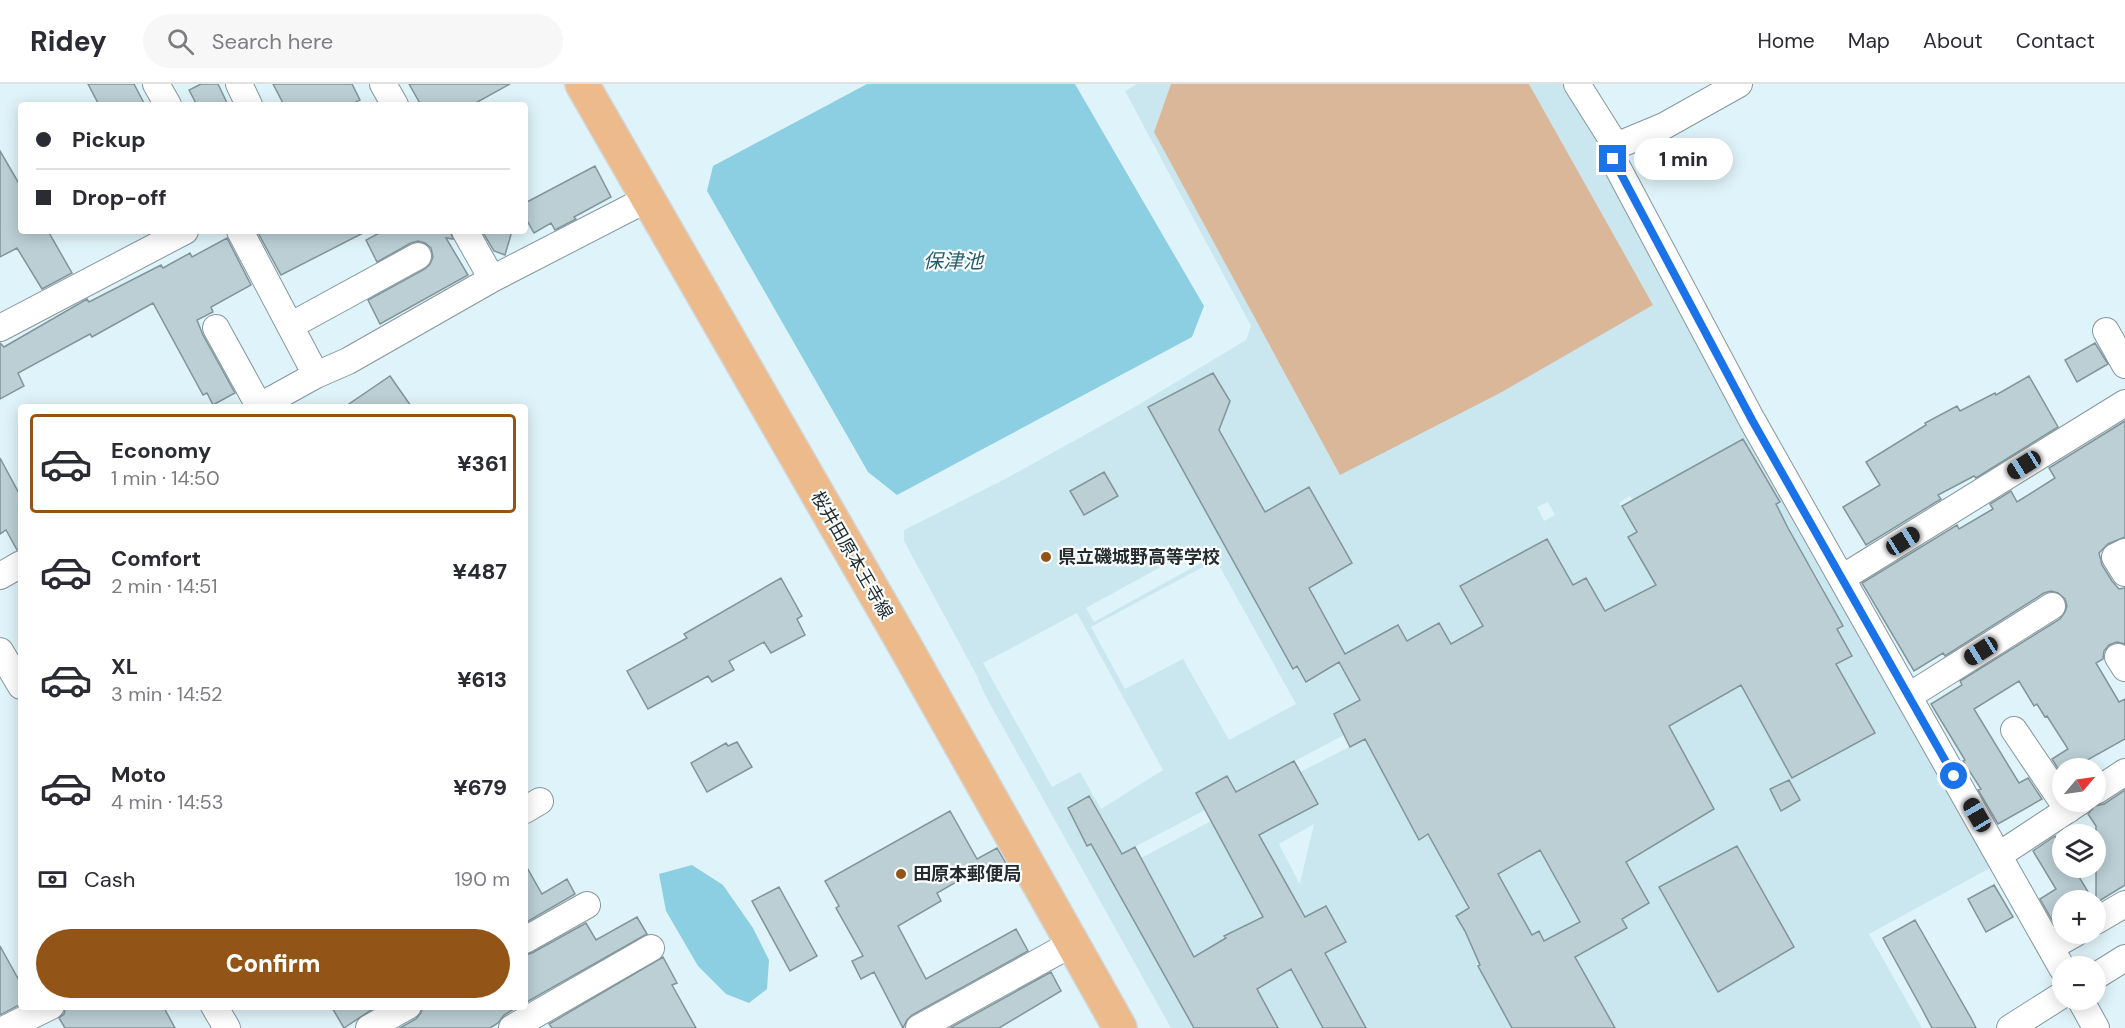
<!DOCTYPE html>
<meta charset="utf-8">
<style>
body{margin:0;font-family:"DM Sans","Noto Sans JP",sans-serif;background:#f7f7f7;color:#2b2b33;height:100vh;display:flex;flex-direction:column;font-size:22px;white-space:nowrap}
*{box-sizing:border-box;margin:0}
p{font-size:20px;color:#7c7c81}
.icon{flex:none;width:33px;height:33px;fill:none;stroke:currentColor;stroke-width:2;stroke-linecap:round;stroke-linejoin:round}
.map{position:relative;flex:1;overflow:hidden}
.drawer{position:absolute;left:18px;top:320px;width:510px;height:606px;display:flex;flex-direction:column;background:#fff;border-radius:6px;box-shadow:0 3px 15px #0003}
.drawer>*{flex:none}
.hud{position:absolute;left:18px;top:18px;width:510px;height:132px;border-radius:6px;box-shadow:0 3px 15px #0003;display:grid;align-content:center;height:132px;padding:0 18px;background:#fff}
.needle{width:39px;rotate:61deg}
.buttons{position:absolute;left:2052px;top:674px;display:grid;gap:12px}
.buttons a{display:grid;place-items:center;width:54px;height:54px;border-radius:50%;background:#fff;box-shadow:0 3px 15px #0003;font-size:30px}
.end{position:absolute;width:27px;height:27px;margin:-14px;border:8px solid #1a73e8;background:#fff;box-shadow:0 0 0 3px #fff}
.from{border-radius:50%}
.bubble{position:absolute;height:42px;border-radius:21px;background:#fff;box-shadow:0 3px 15px #0003;font-size:20px;font-weight:800;line-height:42px;text-align:center}
.car{position:absolute;width:18px;height:36px;margin:-18px -9px;border-radius:8px;box-shadow:0 0 4px 2px #0007;background:linear-gradient(#222 24%,#8ab4d8 0 40%,#222 0 76%,#8ab4d8 0 86%,#222 0)}
.hud b{display:flex;align-items:center;gap:21px;height:57px;font-size:22px}
.hud b+b{border-top:2px solid #e1e1e2}
.hud i{width:15px;height:15px;background:#2b2b33}
ul{padding:10px 0 0;list-style:none}
li{display:flex;align-items:center;gap:18px;height:99px;margin:0 12px 9px;padding:0 6px;border:3px solid transparent;border-radius:6px}
li div{flex:1}
li b{display:block;font-size:22px}
li em{font-style:normal;font-weight:800}
li.active{border-color:#925517}
li>.icon{width:54px;height:54px;stroke-width:1.5}
.pay{display:flex;align-items:center;gap:15px;height:66px;padding:0 18px;font-size:22px}
.pay p{margin-inline-start:auto}
.cta{display:flex;gap:12px;margin-top:auto;padding:12px 18px}
.cta a{flex:1;height:69px;border-radius:36px;background:#925517;color:#fff;font-size:24px;font-weight:800;line-height:69px;text-align:center}
header{display:flex;align-items:center;gap:36px;box-sizing:border-box;height:84px;padding:0 30px;background:#fff;border-bottom:2px solid #e1e1e2}
header strong{font-size:28px}
nav{display:flex;gap:33px;margin-inline-start:auto;font-size:21px}
.search{width:420px;height:54px;background:#f7f7f7;display:flex;align-items:center;gap:15px;box-sizing:border-box;padding:0 21px;border-radius:33px;color:#7c7c81;font-size:22px}
.map>svg:first-child{display:block}
</style>
<header>
<strong>Ridey</strong>
<div class="search"><svg class="icon" aria-label="search" viewBox="0 0 24 24"><circle cx="10" cy="10" r="6"/><path d="M15 15l6 6"/></svg>Search here</div>
<nav><a>Home</a><a>Map</a><a>About</a><a>Contact</a></nav>
</header>
<div class="map">
<svg width="2125" height="944" viewBox="0 0 2125 944">
<rect width="100%" height="100%" fill="#dff4fa"/>
<!-- built -->
<path fill="#cae6ef" fill-rule="evenodd" d="M1137,0H1171L1154,48L1652,221L1529,0H1563L1606,70L1993,776L1990,784L1869,850L1922,944H1615L1544,857L1538,847L1478,882L1512,944H1366L1325,869L1326,822L1305,833L1243,722L1258,713L1274,743L1318,720L1300,688L1365,655L1418,755L1428,750L1434,761L1369,612L1309,504L1352,479L1309,403L1265,428L1218,344L1229,317L1212,289L1149,323L1293,584L1297,582L1306,598L1330,584L1321,568L1330,563L1360,616L1334,630L1344,651L1236,708L1227,692L1196,709L1205,726L1102,780L1190,937L1279,862L1323,944H1278L1259,911L1197,944H1171L985,611L976,590L904,457V446L1005,395L1133,324L1246,256L1251,242L1125,7ZM1104,389L1117,412L1084,431L1070,407ZM1630,412L1645,436L1635,443L1619,419ZM1548,418L1555,431L1544,437L1537,423ZM1779,418L1678,475L1656,438ZM1785,436L1801,467L1703,520L1688,489ZM1199,462L1206,476L1094,538L1086,524ZM1216,476L1296,620L1229,656L1183,575L1125,605L1091,543ZM1809,479L1825,507L1726,563L1710,532ZM1586,494L1604,526L1507,580L1489,547ZM1077,529L1163,686L1101,725L1080,688L1052,703L983,579ZM1840,551L1851,572L1756,625ZM1848,602L1874,649L1792,694L1766,647ZM1789,696L1800,715V716L1771,705ZM1088,713V762L1068,724ZM1314,740L1300,799H1299L1279,760ZM1514,751L1526,774L1513,782L1501,758ZM1736,762L1748,783L1671,825L1660,803ZM1542,769L1608,787L1565,811ZM1751,789L1765,813L1688,856L1674,830ZM1615,812L1649,819L1626,833ZM1611,815L1627,844L1593,862L1577,833ZM1768,821L1793,864L1718,908L1692,864ZM1469,824L1467,851L1456,832Z
M1211,737L1274,854L1220,885L1214,875L1220,872L1215,861L1194,873L1141,774ZM1239,845L1247,859L1232,867L1225,852Z"/>
<!-- green -->
<path fill="#dbb79a" d="M1171,0H1529L1653,221L1500,309L1340,391L1154,48Z"/>
<!-- water -->
<path fill="#8dcfe2" d="M867,0H1075L1204,222L1192,253L897,411L868,388L707,107L713,82Z
M692,781L723,801L753,844L769,876L767,905L749,919L726,910L698,882L666,827L659,790Z"/>
<!-- building -->
<path fill="#bbcfd4" stroke="#819499" stroke-width="1.5" fill-rule="evenodd" d="M88,0H134L145,21H99Z
M201,0H218L228,21H197L189,6Z
M273,0H352L360,16L350,21H284Z
M409,0H510L472,21H421Z
M0,67L21,103V147H48L72,189L42,205L17,164L0,173Z
M595,82L611,113L574,133L576,135L555,146L551,139L534,149L525,133V119Z
M257,147H367L281,191Z
M383,147H450L453,155L446,154L468,191L380,240L368,216L425,185L430,180L433,173L431,164L425,159L418,157L411,159L377,178L366,156Z
M482,147H512L505,171L494,167Z
M227,154L251,201L211,223L213,228L197,236L203,251L235,309L213,321L207,309L203,311L153,219L92,253L90,250L18,289L24,302L0,315V259L4,263L87,215L89,218L161,181L163,184L190,169L192,173Z
M2095,259L2108,280L2077,298L2065,276Z
M1213,289L1230,317L1219,346L1265,428L1309,403L1352,479L1309,504L1345,570L1398,541L1407,557L1439,539L1451,560L1483,542L1460,502L1547,455L1573,501L1586,494L1605,527L1656,501L1628,453L1637,448L1622,422L1743,355L1780,418L1776,420L1788,444L1843,542L1837,545L1852,572L1836,580L1875,649L1792,694L1741,601L1669,642L1714,725L1626,778L1649,819L1622,835L1627,844L1575,873L1615,944H1512L1478,882L1480,881L1465,847L1456,832L1469,824L1428,750L1419,756L1365,655L1350,663L1334,630L1360,616L1339,578L1306,598L1297,582L1293,585L1148,323ZM1540,766L1580,838L1544,857L1539,847L1532,851L1498,790Z
M390,292L411,322H346Z
M2029,292L2058,343L1976,394L1974,392L1938,411L1941,415L1866,461L1843,423L1880,401L1866,378L1926,341L1925,339L1957,322L1960,327L1995,309L1996,311Z
M2125,337V453L2108,460L2099,469L2102,481L2112,497L2119,505L2125,504V560L2117,558L2109,561L2104,567L2103,575L2096,579L2119,618L2125,615V655L2073,684H2062V691L2052,675L2068,665L2047,632L2045,633L2037,620L2034,622L2019,597L1974,625L2019,699L2028,694L2042,715L1998,740L1978,706L1981,705L1963,677L1965,676L1931,620L1962,601L1960,597L2060,535L2065,528L2067,522L2065,515L2058,509L2051,507L2044,509L1945,572L1943,569L1914,587L1862,499L1957,441L1959,445L1993,425L1990,420L2011,407L2017,418L2055,394L2049,384Z
M0,374L21,413V465L17,466L6,446L0,450Z
M1104,388L1118,412L1084,431L1070,407Z
M781,494L802,532L797,535L805,551L771,569L764,558L729,577L734,586L712,598L708,592L648,625L627,587L687,554L684,550Z
M737,658L752,683L707,708L691,679L726,659L728,662Z
M1294,677L1318,720L1259,751L1305,833L1326,822L1346,858L1325,869L1366,944H1323L1291,885L1257,905L1278,944H1194L1091,760L1087,762L1068,724L1089,712L1122,770L1135,763L1194,873L1226,854L1224,852L1263,833L1196,709L1227,692L1236,708Z
M1789,696L1800,716L1781,727L1770,705Z
M2125,706V801L2096,819V742L2088,730L2095,722L2104,720Z
M950,727L977,775L997,764L1006,779L974,798L970,790L937,809L941,817L898,842L926,895L1016,845L1028,867L912,931L907,936L903,944L874,888L861,895L852,877L863,872L836,824L839,822L825,797Z
M2055,752L2062,765V783H2073L2093,816H2062V839L2056,843L2040,815L2056,805L2033,767Z
M1737,762L1794,863L1718,908L1659,803Z
M525,780L542,810L567,795L575,810L525,839Z
M1994,801L2013,833L1986,848L1968,815Z
M779,803L817,872L790,887L752,817Z
M637,833L647,850L525,919V871L532,869L586,839L596,856Z
M1915,836L1971,934L1976,944H1932L1922,925L1883,854Z
M0,862L21,900V920L0,931Z
M663,873L677,899L672,901L696,944H552L549,940Z
M1051,888L1061,907L999,944H950Z
M66,922H163L175,944H65L59,934L64,930Z
M331,922H377L344,944Z
M423,922H519L504,931L498,939L490,944H400L416,935L421,929Z"/>
<g fill="none" stroke-linecap="round" stroke-linejoin="round">
<defs>
<path id="street" d="M156,0L168,21
M239,0L249,21
M383,0L395,21
M1577,0L1616,62L1613,75L1752,336L2062,884
M1616,62L1664,42L1739,0
M240,147L316,291L348,277L492,195L649,114
M465,147L492,195
M290,242L418,172
M0,244L185,147
M216,244L259,322
M2106,247L2125,281
M260,322L316,291
M2125,468L2115,473L2125,489
M0,492L21,480
M1842,494L2125,319
M0,567L21,602
M2118,573L2125,584
M1909,612L2052,522
M2014,646L2068,726
M2096,707L2125,688
M525,726L540,717
M1999,771L2081,717
M2096,837L2125,820
M525,856L587,821
M2051,863L2076,849
M2096,892L2125,874
M2080,915L2096,944
M214,922L227,944
M7,944L51,922
M369,944L408,922
M512,944L651,864
M919,944L1073,859
M2010,944L2062,911"/>
<path id="primary" d="M582,0L905,562L1120,944"/>
</defs>
<!-- street casing -->
<use href="#street" stroke="#85979d" stroke-width="28"/>
<!-- primary casing -->
<use href="#primary" stroke="#d3d5d5" stroke-width="36"/>
<!-- street -->
<use href="#street" stroke="#fff" stroke-width="26"/>
<!-- primary -->
<use href="#primary" stroke="#ecba8b" stroke-width="33"/>
</g>
<g fill="none" stroke-linecap="round" stroke-linejoin="round">
<!-- route -->
<path stroke="#1a73e8" stroke-width="8" d="M1613,75L1752,336L1954,692"/>
</g>
<!-- markers -->
<g fill="#925517" stroke="#fafeff" stroke-width="2">
<circle cx="1046" cy="473" r="6"/>
<circle cx="901" cy="790" r="6"/>
</g>
<g text-anchor="middle" stroke-width="4.5" stroke-linejoin="round" paint-order="stroke">
<!-- street labels -->
<g font-size="18" fill="#242c2e" stroke="#fafeff">
<text transform="translate(852 471) rotate(60)" y="6">桜井田原本王寺線</text>
</g>
<!-- poi labels -->
<g font-size="18" font-weight="bold" fill="#242c2e" stroke="#fafeff" text-anchor="start">
<text x="1058" y="479">県立磯城野高等学校</text>
<text x="913" y="796">田原本郵便局</text>
</g>
<!-- water labels -->
<g font-size="20" font-style="italic" fill="#275d6b" stroke="#fafeff">
<text x="953" y="184">保津池</text>
</g>
</g>
</svg>
<div class="buttons">
<a><svg class="needle" viewBox="-14 -14 28 28"><path d="M0-13l5 13h-10z" fill="#e53935"/><path d="M0 13l5-13h-10z" fill="#7c7c81"/></svg></a>
<a><svg class="icon" aria-label="layers" viewBox="0 0 24 24"><path d="M12 4l9 5-9 5-9-5zM3 14l9 5 9-5"/></svg></a>
<a>+</a>
<a>−</a>
</div>
<i class="end from" style="left:1954px;top:692px"></i>
<i class="end" style="left:1613px;top:75px"></i>
<div class="bubble" style="left:1634px;top:54px;width:99px">1 min</div>
<i class="car" style="left:2024px;top:381px;rotate:238deg"></i>
<i class="car" style="left:1903px;top:457px;rotate:58deg"></i>
<i class="car" style="left:1981px;top:567px;rotate:238deg"></i>
<i class="car" style="left:1977px;top:731px;rotate:330deg"></i>
<div class="hud">
<b><i class="from"></i>Pickup</b>
<b><i></i>Drop-off</b>
</div>
<section class="drawer">
<ul>
<li class="active"><svg class="icon" aria-label="car" viewBox="0 0 24 24"><path d="M5 17H2v-5l4-1 3-4h7l3 4 3 1v5h-3M9 17h6M6 11h13"/><circle cx="7" cy="17" r="2"/><circle cx="17" cy="17" r="2"/></svg><div><b>Economy</b><p>1 min · 14:50</p></div><em>¥361</em></li>
<li><svg class="icon" aria-label="car" viewBox="0 0 24 24"><path d="M5 17H2v-5l4-1 3-4h7l3 4 3 1v5h-3M9 17h6M6 11h13"/><circle cx="7" cy="17" r="2"/><circle cx="17" cy="17" r="2"/></svg><div><b>Comfort</b><p>2 min · 14:51</p></div><em>¥487</em></li>
<li><svg class="icon" aria-label="car" viewBox="0 0 24 24"><path d="M5 17H2v-5l4-1 3-4h7l3 4 3 1v5h-3M9 17h6M6 11h13"/><circle cx="7" cy="17" r="2"/><circle cx="17" cy="17" r="2"/></svg><div><b>XL</b><p>3 min · 14:52</p></div><em>¥613</em></li>
<li><svg class="icon" aria-label="car" viewBox="0 0 24 24"><path d="M5 17H2v-5l4-1 3-4h7l3 4 3 1v5h-3M9 17h6M6 11h13"/><circle cx="7" cy="17" r="2"/><circle cx="17" cy="17" r="2"/></svg><div><b>Moto</b><p>4 min · 14:53</p></div><em>¥679</em></li>
</ul>
<div class="pay"><svg class="icon" aria-label="cash" viewBox="0 0 24 24"><path d="M3 7h18v10H3z"/><circle cx="12" cy="12" r="2"/></svg>Cash<p>190 m</p></div>
<div class="cta"><a>Confirm</a></div>
</section>
</div>
